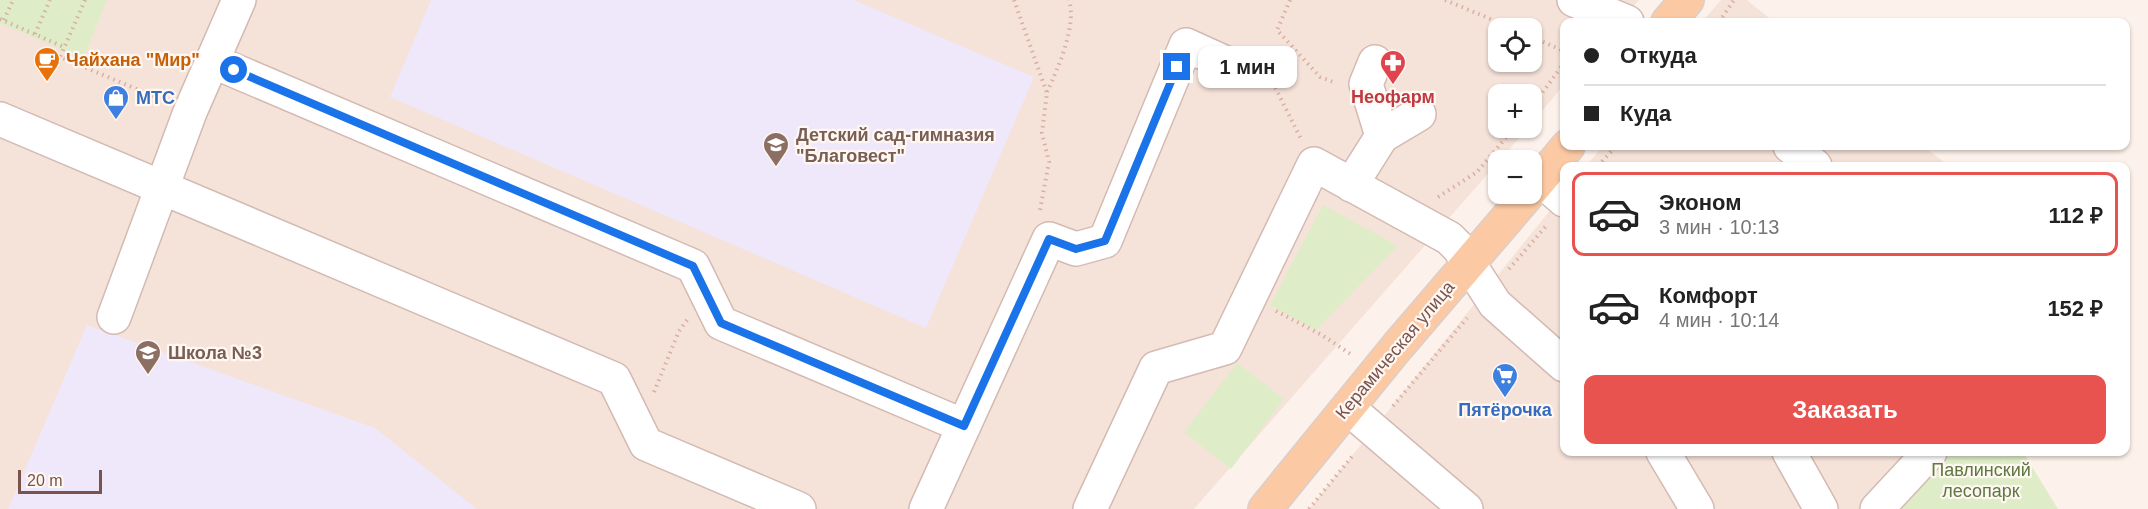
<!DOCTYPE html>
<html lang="ru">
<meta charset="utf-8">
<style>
body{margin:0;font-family:Arial,sans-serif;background:#f6f6f6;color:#222;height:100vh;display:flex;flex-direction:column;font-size:22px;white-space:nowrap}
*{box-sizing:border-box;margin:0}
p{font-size:20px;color:#767676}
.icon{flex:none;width:33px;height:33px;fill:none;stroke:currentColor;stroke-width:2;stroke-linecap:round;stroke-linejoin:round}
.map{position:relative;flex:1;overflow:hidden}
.details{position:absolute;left:1560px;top:162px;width:570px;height:294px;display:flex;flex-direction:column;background:#fff;border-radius:12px;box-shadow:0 2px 4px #0004}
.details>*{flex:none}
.hud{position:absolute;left:1560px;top:18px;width:570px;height:132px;border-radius:12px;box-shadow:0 2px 4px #0004;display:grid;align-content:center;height:132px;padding:0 24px;background:#fff}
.buttons{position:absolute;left:1488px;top:18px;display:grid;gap:12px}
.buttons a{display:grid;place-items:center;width:54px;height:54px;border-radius:12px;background:#fff;box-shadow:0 2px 4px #0004;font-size:30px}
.scale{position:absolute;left:18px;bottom:15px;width:84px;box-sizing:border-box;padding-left:6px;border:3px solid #79534c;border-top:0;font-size:16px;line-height:21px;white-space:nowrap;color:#79534c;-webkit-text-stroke:4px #fff7f2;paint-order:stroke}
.end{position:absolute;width:27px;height:27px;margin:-14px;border:8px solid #1a73e8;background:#fff;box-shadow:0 0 0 3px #fff}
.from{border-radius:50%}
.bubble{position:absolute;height:42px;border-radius:12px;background:#fff;box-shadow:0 2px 4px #0004;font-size:20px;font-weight:700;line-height:42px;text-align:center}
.hud b{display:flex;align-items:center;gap:21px;height:57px;font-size:22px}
.hud b+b{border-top:2px solid #e0e0e0}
.hud i{width:15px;height:15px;background:#222}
ul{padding:10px 0 0;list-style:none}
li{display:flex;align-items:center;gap:18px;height:84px;margin:0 12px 9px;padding:0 12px;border:3px solid transparent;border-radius:12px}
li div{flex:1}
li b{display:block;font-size:22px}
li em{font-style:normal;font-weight:700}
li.current{border-color:#e8534f}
li>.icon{width:54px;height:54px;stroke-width:1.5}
.action{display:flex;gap:12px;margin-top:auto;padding:12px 24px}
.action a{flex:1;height:69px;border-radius:12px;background:#e8534f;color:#fff;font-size:24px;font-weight:700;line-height:69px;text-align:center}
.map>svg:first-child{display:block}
</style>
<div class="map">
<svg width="2148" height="509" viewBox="0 0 2148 509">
<rect width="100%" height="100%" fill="#fdf2eb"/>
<!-- residential -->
<path fill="#f5e3d9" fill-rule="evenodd" d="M0,0H1639L1619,22H1564V85L1532,123V94H1498V128H1528L1194,509H0ZM1498,28H1532V62H1498Z
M1721,0H1747L1774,22H1702Z
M1603,146H1923L1949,166H1586Z
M1564,193V452H1946L1899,509H1309Z"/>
<!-- education -->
<path fill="#efe7fa" d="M431,0H854L1034,77L926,328L390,97Z
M87,325L375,428L477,509H8Z"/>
<!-- green -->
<path fill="#deecc8" d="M0,0H107L83,59L0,23Z
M1323,205L1398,246L1316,330L1270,305Z
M1237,363L1284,399L1231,469L1184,432Z
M1946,452H2023L2058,509H1899Z"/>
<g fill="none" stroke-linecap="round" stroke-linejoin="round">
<defs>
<path id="minor" d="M1574,0L1627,22
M212,61L693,266L721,323L964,426
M1375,62L1366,84L1382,136
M0,119L614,379L646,444L799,509
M1790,146L1815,166
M1540,179L1564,200
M1351,185L1382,136L1419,114
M114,317L190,112L239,0
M1348,408L1466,509
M1663,452L1697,509
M1789,452L1821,509
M926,509L1049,239L1076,249L1105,241L1186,45L1239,69
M1090,509L1156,368L1225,348L1314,164L1449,238L1459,248L1495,304L1564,365
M1877,509L1930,452"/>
<path id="major" d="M1668,22L1687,0
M1532,189L1568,146
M1265,509L1397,347L1528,194"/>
</defs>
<!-- minor casing -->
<use href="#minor" stroke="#d3bab2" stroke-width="36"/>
<!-- major casing -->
<use href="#major" stroke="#d9cfcd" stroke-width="36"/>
<!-- path -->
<path stroke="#d9aea4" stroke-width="4" stroke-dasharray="1.5 4.5" stroke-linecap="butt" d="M85,0L60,57L163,100
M1014,0L1047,93L1042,133L1049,162L1040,210
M1290,0L1277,30L1320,77L1336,83
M1445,0L1512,28
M0,19L64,47
M4,20L13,0
M1719,22L1734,0
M35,34L50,0
M1532,37L1564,51
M1266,81L1274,85L1301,139
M1047,92C1058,68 1077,26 1069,0
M1532,107L1564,63
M1598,166L1616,146
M1438,197L1477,172L1514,128
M1509,269L1547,225
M1276,311L1322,335L1352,355
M654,392L679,331L687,320
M1393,406L1467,318
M1309,509L1354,454"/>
<!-- minor -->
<use href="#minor" stroke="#fff" stroke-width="33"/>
<!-- major -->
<use href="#major" stroke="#fbc9a3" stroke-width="33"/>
</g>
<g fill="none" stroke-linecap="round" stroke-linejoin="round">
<!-- route -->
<path stroke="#1a73e8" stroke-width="8" d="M234,70L693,266L721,323L964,426L1049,239L1076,249L1105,241L1177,67"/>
</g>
<!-- icons -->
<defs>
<symbol id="cafe-pin" viewBox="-11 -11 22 30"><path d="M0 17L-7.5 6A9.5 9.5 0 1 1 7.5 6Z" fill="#e8710a" stroke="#fff7f2"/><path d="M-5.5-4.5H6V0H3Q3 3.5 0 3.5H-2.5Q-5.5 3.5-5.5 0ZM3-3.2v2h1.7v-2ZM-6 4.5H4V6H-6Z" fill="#fff"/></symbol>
<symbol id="pharmacy-pin" viewBox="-11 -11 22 30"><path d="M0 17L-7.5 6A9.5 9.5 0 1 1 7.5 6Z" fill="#e0444e" stroke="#fff7f2"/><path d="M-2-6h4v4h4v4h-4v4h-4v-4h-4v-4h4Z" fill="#fff"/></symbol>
<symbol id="shop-pin" viewBox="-11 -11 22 30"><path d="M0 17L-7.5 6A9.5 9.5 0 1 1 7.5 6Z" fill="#3f7fe0" stroke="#fff7f2"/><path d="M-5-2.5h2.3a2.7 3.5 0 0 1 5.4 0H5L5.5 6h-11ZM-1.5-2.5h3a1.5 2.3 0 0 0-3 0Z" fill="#fff"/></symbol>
<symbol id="school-pin" viewBox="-11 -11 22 30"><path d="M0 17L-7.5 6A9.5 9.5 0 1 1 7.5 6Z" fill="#8d6e63" stroke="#fff7f2"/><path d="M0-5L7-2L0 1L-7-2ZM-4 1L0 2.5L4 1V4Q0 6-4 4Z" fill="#fff"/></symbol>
<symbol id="supermarket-pin" viewBox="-11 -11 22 30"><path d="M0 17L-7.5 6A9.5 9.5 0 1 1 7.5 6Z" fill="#3f7fe0" stroke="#fff7f2"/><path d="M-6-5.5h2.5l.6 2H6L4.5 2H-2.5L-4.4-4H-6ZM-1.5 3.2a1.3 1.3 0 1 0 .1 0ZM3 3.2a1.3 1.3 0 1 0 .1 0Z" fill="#fff"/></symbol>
</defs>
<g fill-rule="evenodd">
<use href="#cafe-pin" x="32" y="45" width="30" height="40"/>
<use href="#pharmacy-pin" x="1378" y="48" width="30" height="40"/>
<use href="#shop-pin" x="101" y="83" width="30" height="40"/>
<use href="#school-pin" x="761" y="130" width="30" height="40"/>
<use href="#school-pin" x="133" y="338" width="30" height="40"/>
<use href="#supermarket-pin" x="1490" y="361" width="30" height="40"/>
</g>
<g text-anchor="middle" stroke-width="4.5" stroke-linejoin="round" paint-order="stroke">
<!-- food labels -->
<g font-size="18" font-weight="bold" fill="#c56008" stroke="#fff7f2" text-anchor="start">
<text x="66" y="66">Чайхана "Мир"</text>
</g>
<!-- health labels -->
<g font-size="18" font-weight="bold" fill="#be3a42" stroke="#fff7f2">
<text x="1393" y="103">Неофарм</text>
</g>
<!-- shop labels -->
<g font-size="18" font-weight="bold" fill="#366cbe" stroke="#fff7f2" text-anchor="start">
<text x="136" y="104">МТС</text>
<text x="1505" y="416" text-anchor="middle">Пятёрочка</text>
</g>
<!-- education labels -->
<g font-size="18" font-weight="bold" fill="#785e54" stroke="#fff7f2" text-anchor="start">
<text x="796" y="141">Детский сад-гимназия<tspan x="796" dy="21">"Благовест"</tspan></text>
<text x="168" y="359">Школа №3</text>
</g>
<!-- street labels -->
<g font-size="18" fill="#79534c" stroke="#fff7f2">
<text transform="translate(1395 350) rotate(-50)" y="6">Керамическая улица</text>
</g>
<!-- park labels -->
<g font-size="18" fill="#5d7941" stroke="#fff7f2">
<text x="1981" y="476">Павлинский<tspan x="1981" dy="21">лесопарк</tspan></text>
</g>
</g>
</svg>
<div class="buttons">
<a><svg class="icon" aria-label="locate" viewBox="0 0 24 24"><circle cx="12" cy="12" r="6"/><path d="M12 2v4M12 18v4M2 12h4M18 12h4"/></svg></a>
<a>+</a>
<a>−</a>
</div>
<div class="scale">20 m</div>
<i class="end from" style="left:234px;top:70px"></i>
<i class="end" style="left:1177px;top:67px"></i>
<div class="bubble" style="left:1198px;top:46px;width:99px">1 мин</div>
<div class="hud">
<b><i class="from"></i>Откуда</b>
<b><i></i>Куда</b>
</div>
<section class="details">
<ul>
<li class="current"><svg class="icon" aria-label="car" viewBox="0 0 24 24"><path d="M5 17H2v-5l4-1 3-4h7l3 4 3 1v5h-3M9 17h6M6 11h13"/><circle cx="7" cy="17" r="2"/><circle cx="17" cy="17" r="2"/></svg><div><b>Эконом</b><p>3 мин · 10:13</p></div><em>112 ₽</em></li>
<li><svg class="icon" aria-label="car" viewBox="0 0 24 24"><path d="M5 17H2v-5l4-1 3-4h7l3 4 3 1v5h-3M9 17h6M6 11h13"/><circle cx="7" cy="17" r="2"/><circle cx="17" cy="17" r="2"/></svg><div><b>Комфорт</b><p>4 мин · 10:14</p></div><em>152 ₽</em></li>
</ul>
<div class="action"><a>Заказать</a></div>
</section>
</div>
